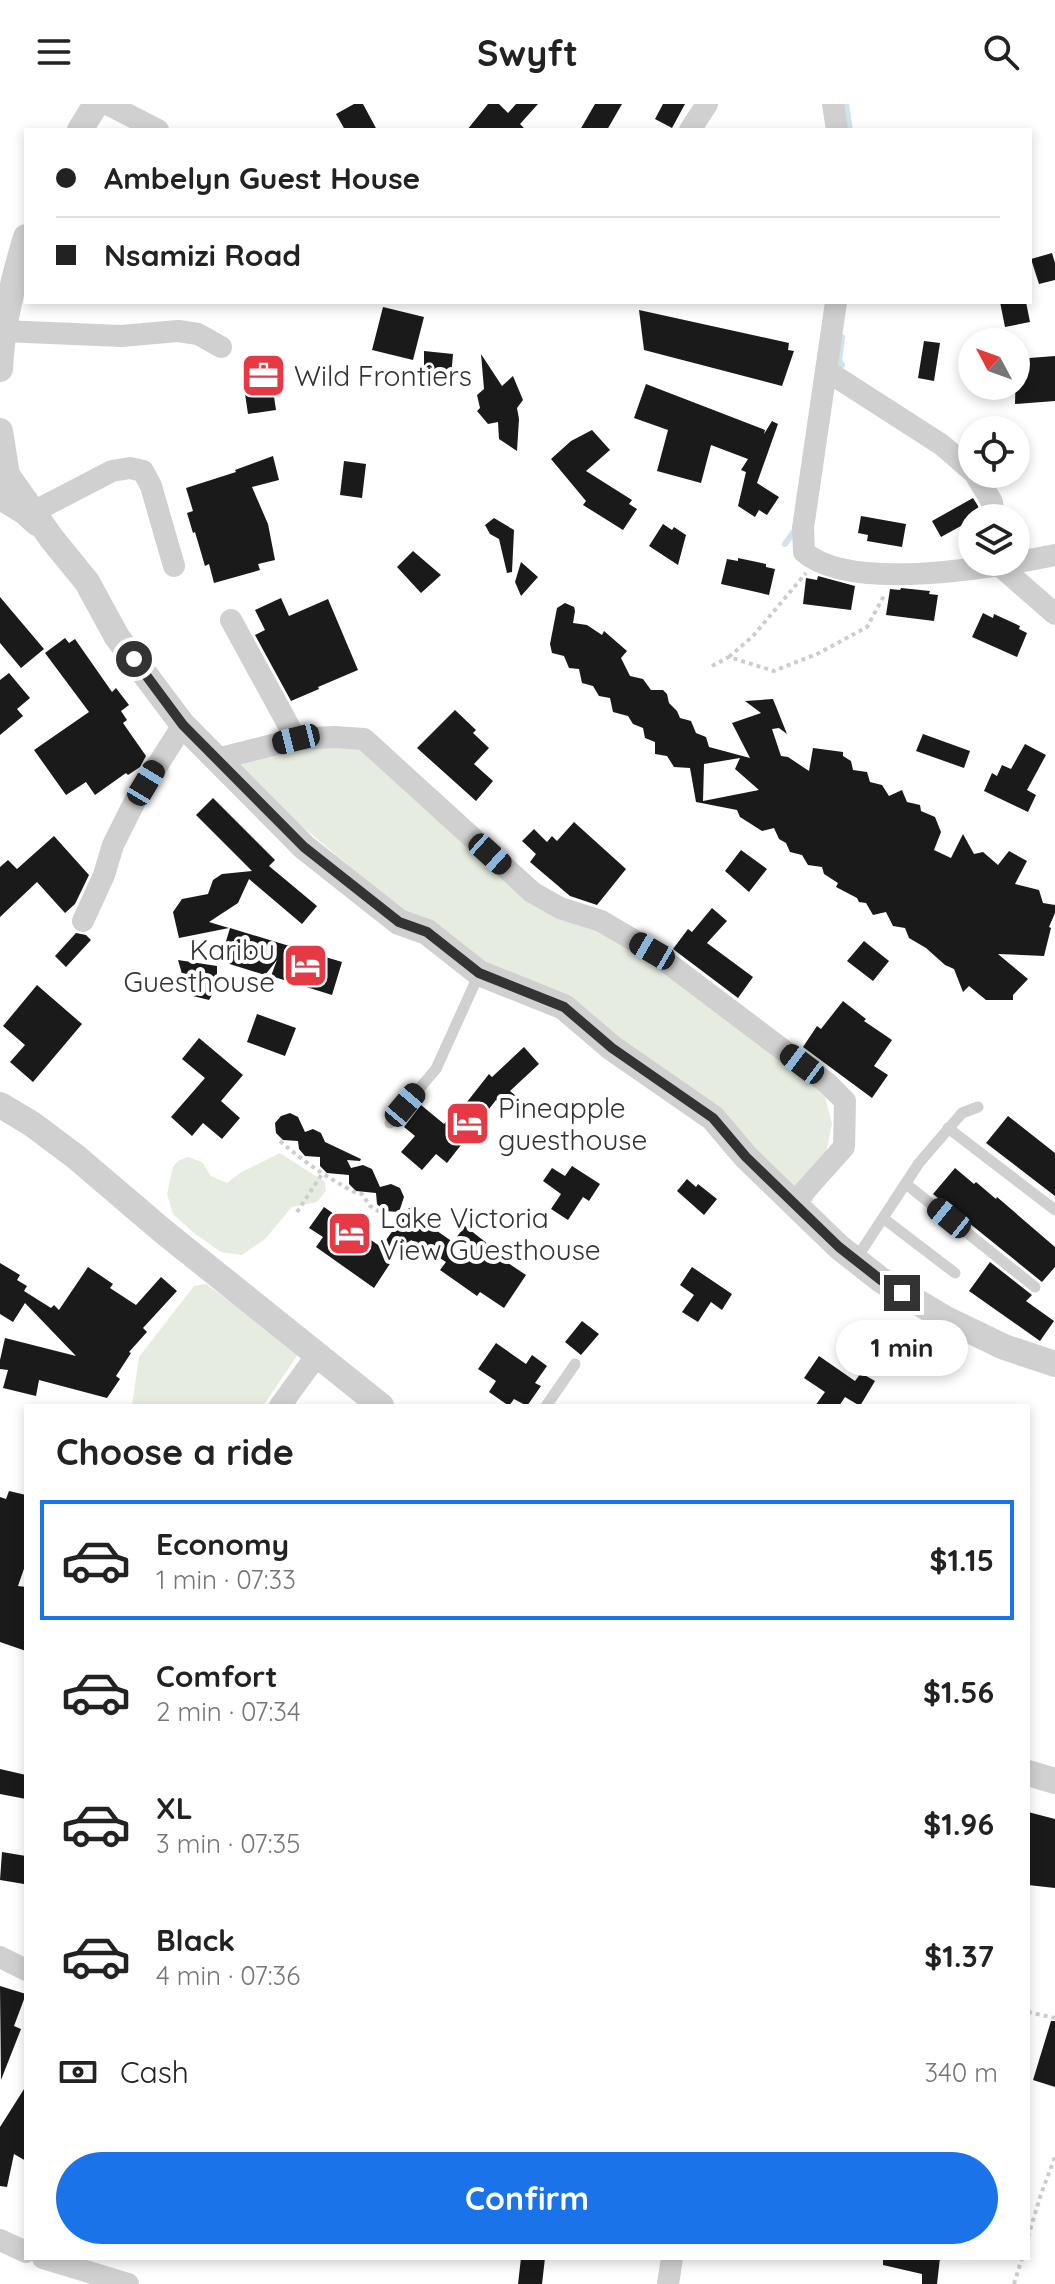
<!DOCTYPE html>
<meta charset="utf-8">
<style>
body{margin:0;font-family:Quicksand,sans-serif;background:#f2f2f2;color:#222;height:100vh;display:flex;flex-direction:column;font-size:30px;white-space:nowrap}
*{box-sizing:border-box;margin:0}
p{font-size:26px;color:#767676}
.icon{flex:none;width:44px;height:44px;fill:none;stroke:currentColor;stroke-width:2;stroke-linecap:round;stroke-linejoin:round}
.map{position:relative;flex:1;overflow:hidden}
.details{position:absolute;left:24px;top:1300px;width:1006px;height:856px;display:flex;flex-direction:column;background:#fff;border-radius:0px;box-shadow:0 4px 12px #0003}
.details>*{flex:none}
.banner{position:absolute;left:24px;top:24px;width:1008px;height:176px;border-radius:0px;box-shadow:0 4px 12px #0003;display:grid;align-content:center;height:176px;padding:0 32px;background:#fff}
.needle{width:52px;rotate:311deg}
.buttons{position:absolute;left:958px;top:224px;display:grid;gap:16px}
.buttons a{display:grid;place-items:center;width:72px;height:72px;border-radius:50%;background:#fff;box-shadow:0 4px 12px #0003;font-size:40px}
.end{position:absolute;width:36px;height:36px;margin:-18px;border:10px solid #333;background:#fff;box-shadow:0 0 0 4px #fff}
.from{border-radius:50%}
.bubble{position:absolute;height:56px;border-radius:28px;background:#fff;box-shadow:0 4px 12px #0003;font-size:26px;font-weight:800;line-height:56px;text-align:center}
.car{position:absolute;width:24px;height:48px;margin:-24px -12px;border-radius:10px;box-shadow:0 0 6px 2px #0007;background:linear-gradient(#222 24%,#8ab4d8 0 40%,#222 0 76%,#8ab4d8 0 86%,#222 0)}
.banner b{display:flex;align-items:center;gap:28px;height:76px;font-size:30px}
.banner b+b{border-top:2px solid #e0e0e0}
.banner i{width:20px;height:20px;background:#222}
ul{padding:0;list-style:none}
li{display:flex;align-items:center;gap:24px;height:120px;margin:0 16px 12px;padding:0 16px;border:4px solid transparent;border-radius:0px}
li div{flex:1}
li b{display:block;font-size:30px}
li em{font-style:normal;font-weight:800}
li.selected{border-color:#1a73e8}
li>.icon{width:72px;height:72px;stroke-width:1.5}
h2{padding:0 32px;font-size:36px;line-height:96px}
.pay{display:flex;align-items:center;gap:20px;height:88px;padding:0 32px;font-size:30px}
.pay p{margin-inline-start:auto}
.button{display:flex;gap:16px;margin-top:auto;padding:16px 32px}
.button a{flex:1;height:92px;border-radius:48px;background:#1a73e8;color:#fff;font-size:32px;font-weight:800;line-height:92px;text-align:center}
header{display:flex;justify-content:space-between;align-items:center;height:104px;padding:0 32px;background:#fff;font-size:36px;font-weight:800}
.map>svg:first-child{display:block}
</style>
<header><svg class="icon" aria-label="menu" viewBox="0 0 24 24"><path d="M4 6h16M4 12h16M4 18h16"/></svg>Swyft<svg class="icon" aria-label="search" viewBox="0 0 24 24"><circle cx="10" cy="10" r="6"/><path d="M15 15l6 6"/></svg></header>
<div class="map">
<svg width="1055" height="2180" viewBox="0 0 1055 2180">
<rect width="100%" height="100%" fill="#fff"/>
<!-- green -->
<path fill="#e6ecdf" d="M332,623L561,807L621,838L822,981L832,1020L821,1073L812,1098L722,1017L420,821L280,704L234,658Z
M280,1049L325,1078L326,1087L317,1098L292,1103L265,1135L242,1151L221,1148L194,1129L173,1110L167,1090L173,1063L178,1057L188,1053L202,1058L211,1072L227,1079L240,1069Z
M206,1180L299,1249L263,1302H132L139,1253L194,1182Z"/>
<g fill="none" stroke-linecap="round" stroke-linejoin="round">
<!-- stream -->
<path stroke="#cfe2ee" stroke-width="6" d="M846,0L850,26
M842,233L839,257L842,261
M785,440L795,426"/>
</g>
<!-- building -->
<path fill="#1a1a1a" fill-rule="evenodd" d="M354,0H363L377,26H345L336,10Z
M488,0H499L508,9L516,0H538L520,20L526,26H467Z
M595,0H622L607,26H580Z
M663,0H685L672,24L655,15Z
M1052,149L1055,159V176L1039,180L1031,155Z
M1000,198H1026L1030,218L1005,223Z
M383,203L424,213L413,256L372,246Z
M639,206L789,239L788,246L794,247L782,282L644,246Z
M924,237L940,239L934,277L918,274Z
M424,247L453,250L450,284L424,281Z
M481,250L502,282L513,272L523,296L517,304L519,315L517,347L499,335L498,318L488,320L477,307L480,304L477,291L484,285Z
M1055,252V297L1015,300L1016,255Z
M271,272L276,306L248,310L243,276Z
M646,280L765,326L764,330L772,317L778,320L757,379L779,393L767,411L759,406L755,413L738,402L746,368L741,366L748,355L711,341L701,379L657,367L668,326L634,314Z
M592,326L610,346L586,367L632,396L629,400L637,405L623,426L583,401L586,397L551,355L571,337Z
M273,352L279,376L252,383L268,420L275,456L258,460L260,466L214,479L209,460L205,462L195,428L193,429L187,409L193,407L186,384L236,368L235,366Z
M344,357L366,360L362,394L340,391Z
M973,394L978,402L979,412L941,433L932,417Z
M861,412L906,420L902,443L867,437L868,431L858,429Z
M494,414L514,426L512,468L507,469L499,435L490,430L485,421Z
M663,420L672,426L674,423L686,431L678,461L649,442Z
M413,447L441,471L421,489L397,463Z
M738,454L766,460V463L775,465L769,491L721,480L727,455L738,457Z
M521,458L538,473L521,492L515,478Z
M818,472L855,482L851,506L803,500L806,474L817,476Z
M901,484L930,487L929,490L938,491L934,517L886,511L890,485L900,486Z
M0,493L44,545L21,564L0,539Z
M281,494L289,512L328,495L358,566L318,583L319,585L291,597L255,531L265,526L255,506Z
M565,499L574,503L575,507L573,519L587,521L602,531L604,527L627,547L621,554L630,572L643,575L651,586H663L667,590L669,599L677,607L680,614L691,617L696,629L706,633L709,643L750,654L732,619L761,609L745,597L773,595L787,630L779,624L772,625L781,652L788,653L809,667L813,644L843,648V652L851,657L853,666L867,668L870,678L882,681L889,692L902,686L907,698L920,701L921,707L935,713L941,728L934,746L951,754L963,730L974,750L983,748L998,761L1009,747L1027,757L1015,780L1039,786L1043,799L1055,801V809L1049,823L1051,824L1044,852L998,850L1028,875L1013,891V896H986L969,882L963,888L954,865L945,861L926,844L909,834L905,824L893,822L886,808L873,811L866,799L859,798L857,794L836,783L838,779L824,770L822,763L808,761L802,751L790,748L786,739L779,735L774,724L762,727L740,713L737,706L696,698L690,664L674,663L667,652L655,650V638L645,634L643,624L633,620L628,612L613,608L610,594L599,592L593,582L582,579L579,565L569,564L564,552L552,549L550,540L557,504ZM740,654L735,665L759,686L703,697L704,660Z
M983,509L993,514L994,510L1020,522L1019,525L1027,529L1017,553L972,533Z
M65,534L69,539L75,535L112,588L116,584L129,601L121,607L127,616L123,619L146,652L140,663L128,671L126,669L95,691L86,678L66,691L34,646L89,608L45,549Z
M9,569L30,594L17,605L23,612L0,631V576Z
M455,606L476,626L473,629L489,644L474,660L493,677L476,697L417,644Z
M923,630L970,647L964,664L916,647Z
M1025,640L1046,651L1027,686L1036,691L1028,708L984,687L992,669L997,672L1002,661L1011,665Z
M213,694L275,756L269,762L317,802L302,820L249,775L238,799L209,818L229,824L179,834L173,808L182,795L208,790L213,776L222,770L252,767L196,711Z
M574,718L626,765L597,801L570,792L530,758L536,750L522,737L534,725L547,738L552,732L557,737Z
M54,732L89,771L75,800L65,809L37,778L0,813V763L8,756L17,765Z
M741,746L767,765L749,788L725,767Z
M712,804L727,817L707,839L753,873L738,894L673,845L688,825L692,828Z
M230,824L342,858L332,891L271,872L277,856L265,871L220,857Z
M76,829L86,831L91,836L66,863L55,852Z
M864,837L889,857L873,877L847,857Z
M178,856L217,862V883L209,896L193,892L189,889L186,884Z
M37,881L82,920L33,978L10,958L25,941L3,922Z
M843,897L866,915L864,917L892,936L874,962L888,971L872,994L803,943L817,922L821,925Z
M257,910L296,924L285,952L247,938Z
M199,934L243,971L221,997L240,1014L222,1035L203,1019L192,1032L171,1013L205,974L182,955Z
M524,943L539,960L510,987L516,992L506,1004L496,996L447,1059L436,1050L422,1066L401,1048L415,1032L404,1023L421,1001L444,1020L460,1001L463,1003L489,970L492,973Z
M290,1009L298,1013L305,1028L313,1025L321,1029L325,1038L361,1055L360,1057L347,1056L351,1064L363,1061L372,1065L380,1083L391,1080L400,1084L404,1093L399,1108L384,1107L377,1100L376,1089L356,1087L349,1080V1071L327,1069L320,1062V1053L305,1052L299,1045L298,1037L283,1036L276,1029L275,1019L281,1012Z
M1008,1012L1055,1049V1092L986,1039Z
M572,1062L600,1080L589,1097L583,1093L568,1116L551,1105L561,1090L543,1077L552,1064L565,1072Z
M955,1064L974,1080L976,1078L996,1095L997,1093L1055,1143V1163L1042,1178L933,1090Z
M687,1075L696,1083L698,1080L717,1095L704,1111L677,1087Z
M324,1103L381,1143L409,1104L425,1116L424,1118L453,1138L465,1122L498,1148L496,1151L526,1171L504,1204L480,1188L477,1192L440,1166L446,1158L411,1136L400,1152L397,1149L374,1184L316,1143L323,1133L309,1124Z
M990,1158L1032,1191L1026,1197L1054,1217L1040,1237L969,1187Z
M0,1159L20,1171L17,1176L27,1182L24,1187L51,1204L54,1201L59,1206L88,1163L113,1180L110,1184L136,1201L161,1173L177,1187L143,1224L147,1228L129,1248L131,1249L116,1272L120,1275L107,1294L39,1276L36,1292L3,1284L8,1266L0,1265V1256L5,1234L76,1252L25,1199L13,1218L0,1210Z
M692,1163L732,1190L722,1206L711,1198L698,1218L682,1208L694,1191L680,1181Z
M582,1217L599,1230L581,1251L565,1238Z
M496,1239L526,1260L532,1251L547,1262L535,1279L541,1282L527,1302L514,1295L509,1302L489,1288L496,1277L478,1265Z
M819,1252L855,1277L861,1269L875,1277L860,1302L845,1293L839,1302H815L825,1288L804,1274Z
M9,1387L26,1391V1459L18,1482L26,1483V1547L0,1538V1393L6,1395Z
M0,1665L26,1671V1695L0,1690Z
M1028,1708L1055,1715V1784L1028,1781Z
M2,1748L26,1752L24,1780L0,1776Z
M0,1882L26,1890L14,1922L21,1925L1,1976Z
M1051,1917H1055V1983L1033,1976Z
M26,1982V2057L14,2050L7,2083L0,2082V2023Z
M521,2154H545L542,2180H518Z
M883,2154H940L937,2180H922V2170L883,2161Z"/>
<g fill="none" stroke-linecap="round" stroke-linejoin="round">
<!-- path -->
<path stroke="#cdcdcd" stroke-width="4" stroke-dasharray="4 4" stroke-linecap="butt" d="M729,553L753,532L806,469
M712,562L729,553L774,567L819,549L867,523L885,490
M280,1037C304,1058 329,1075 358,1090H362L370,1102L383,1110
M297,1108L322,1070
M1028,1908L1055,1914
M1028,2133L1041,2090L1055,2053
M1014,2180L1022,2154"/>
<!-- service -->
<path stroke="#d0d0d0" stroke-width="11" d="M390,1019L436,965L479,870
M948,1024L1055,1106
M906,1080L1035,1183
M883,1114L955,1169
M856,1155L919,1059L962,1009L978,1003
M546,1302L575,1260"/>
<!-- minor -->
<path stroke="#d0d0d0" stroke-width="22" d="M107,0L158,26
M833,0L837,26
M690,26L707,0
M836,198L803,424L804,448C851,489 996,463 1055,451
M3,227L121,232L178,227L198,230L221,243
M827,267L942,341L972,367
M975,370L992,398L993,414
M0,395L23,409L36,421
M33,408L112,367L130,364L143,367L151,382L174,462
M999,458L1000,462L1055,510
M231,516L296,635
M217,655L296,635L334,633L364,635L532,788L560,804L601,817L652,847L827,979L845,997L844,1043L794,1099
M83,817L104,771L113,741L136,695L183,621
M280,1302L317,1251
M0,1853L26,1866
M0,2136L26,2148
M43,2154L128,2180
M668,2180L672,2154"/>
<!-- tertiary -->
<path stroke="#d0d0d0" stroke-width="26" d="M80,26L96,0
M0,265C2,220 13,176 26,133
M0,327L7,371L52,435L87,478L117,533L183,621L304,743L399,818L427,828L479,869L564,903L612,944L713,1014L746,1053L839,1143L881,1176L944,1214L1004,1243L1055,1260
M0,1001L32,1020L76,1053L164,1128L381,1302
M1028,1669L1055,1677"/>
</g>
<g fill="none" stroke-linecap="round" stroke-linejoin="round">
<!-- route -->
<path stroke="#333" stroke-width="10" d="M134,555L183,621L304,743L399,818L427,828L479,869L564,903L612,944L713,1014L746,1053L839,1143L881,1176L902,1189"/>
</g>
<!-- icons -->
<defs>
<symbol id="office-square" viewBox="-11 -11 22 22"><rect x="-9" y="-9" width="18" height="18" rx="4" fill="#e63946" stroke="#fff"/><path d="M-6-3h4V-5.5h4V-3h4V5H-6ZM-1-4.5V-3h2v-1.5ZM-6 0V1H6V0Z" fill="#fff"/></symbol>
<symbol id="hotel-square" viewBox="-11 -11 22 22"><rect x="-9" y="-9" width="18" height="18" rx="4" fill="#e63946" stroke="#fff"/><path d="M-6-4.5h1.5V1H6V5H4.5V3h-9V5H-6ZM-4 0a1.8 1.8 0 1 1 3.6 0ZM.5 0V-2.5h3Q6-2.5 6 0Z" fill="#fff"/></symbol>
</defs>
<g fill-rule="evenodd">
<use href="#office-square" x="238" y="246" width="51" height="51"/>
<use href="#hotel-square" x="280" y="836" width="51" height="51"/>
<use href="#hotel-square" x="442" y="994" width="51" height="51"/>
<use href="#hotel-square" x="324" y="1104" width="51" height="51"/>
</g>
<g text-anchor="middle" stroke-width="8" stroke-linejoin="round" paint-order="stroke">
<!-- poi labels -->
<g font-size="28" fill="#333" stroke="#fff" text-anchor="start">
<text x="294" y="282">Wild Frontiers</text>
<text x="275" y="856" text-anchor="end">Karibu<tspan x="275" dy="32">Guesthouse</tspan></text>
<text x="498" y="1014">Pineapple<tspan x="498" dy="32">guesthouse</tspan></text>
<text x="380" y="1124">Lake Victoria<tspan x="380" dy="32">View Guesthouse</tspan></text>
</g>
</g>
</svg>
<div class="buttons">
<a><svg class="needle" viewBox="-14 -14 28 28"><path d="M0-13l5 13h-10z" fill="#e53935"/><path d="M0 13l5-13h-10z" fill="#767676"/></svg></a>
<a><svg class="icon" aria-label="locate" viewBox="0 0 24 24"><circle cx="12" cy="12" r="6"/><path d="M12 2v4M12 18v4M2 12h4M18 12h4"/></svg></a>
<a><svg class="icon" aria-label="layers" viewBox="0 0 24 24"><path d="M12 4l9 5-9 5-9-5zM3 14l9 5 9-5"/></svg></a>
</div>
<i class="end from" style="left:134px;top:555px"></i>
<i class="end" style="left:902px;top:1189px"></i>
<div class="bubble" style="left:836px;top:1216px;width:132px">1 min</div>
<i class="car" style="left:296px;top:635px;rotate:256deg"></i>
<i class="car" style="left:146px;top:679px;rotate:31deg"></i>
<i class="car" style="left:490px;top:750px;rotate:132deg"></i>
<i class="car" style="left:652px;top:847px;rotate:300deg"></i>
<i class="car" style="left:802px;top:960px;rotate:307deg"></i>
<i class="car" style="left:405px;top:1001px;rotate:40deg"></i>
<i class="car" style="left:949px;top:1114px;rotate:309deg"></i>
<div class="banner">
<b><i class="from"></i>Ambelyn Guest House</b>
<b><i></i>Nsamizi Road</b>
</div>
<section class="details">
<h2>Choose a ride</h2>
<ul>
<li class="selected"><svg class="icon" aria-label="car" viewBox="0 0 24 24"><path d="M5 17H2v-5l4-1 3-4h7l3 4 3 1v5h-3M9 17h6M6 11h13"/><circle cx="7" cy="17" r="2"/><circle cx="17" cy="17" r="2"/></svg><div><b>Economy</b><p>1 min · 07:33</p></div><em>$1.15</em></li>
<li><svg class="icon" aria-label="car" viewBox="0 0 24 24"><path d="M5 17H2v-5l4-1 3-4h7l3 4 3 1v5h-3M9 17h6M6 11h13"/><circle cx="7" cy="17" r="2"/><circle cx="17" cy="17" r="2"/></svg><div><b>Comfort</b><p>2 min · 07:34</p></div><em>$1.56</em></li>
<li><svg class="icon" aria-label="car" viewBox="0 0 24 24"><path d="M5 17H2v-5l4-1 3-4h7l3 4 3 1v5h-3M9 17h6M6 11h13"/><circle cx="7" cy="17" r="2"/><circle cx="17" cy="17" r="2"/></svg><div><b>XL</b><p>3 min · 07:35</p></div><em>$1.96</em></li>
<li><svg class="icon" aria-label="car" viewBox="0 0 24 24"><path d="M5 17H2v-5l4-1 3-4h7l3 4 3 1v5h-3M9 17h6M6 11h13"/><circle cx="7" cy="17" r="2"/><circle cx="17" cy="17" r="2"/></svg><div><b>Black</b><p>4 min · 07:36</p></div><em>$1.37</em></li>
</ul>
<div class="pay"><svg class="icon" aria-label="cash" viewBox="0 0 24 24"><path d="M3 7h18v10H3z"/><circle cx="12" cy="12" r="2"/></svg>Cash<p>340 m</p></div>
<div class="button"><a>Confirm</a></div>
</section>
</div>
